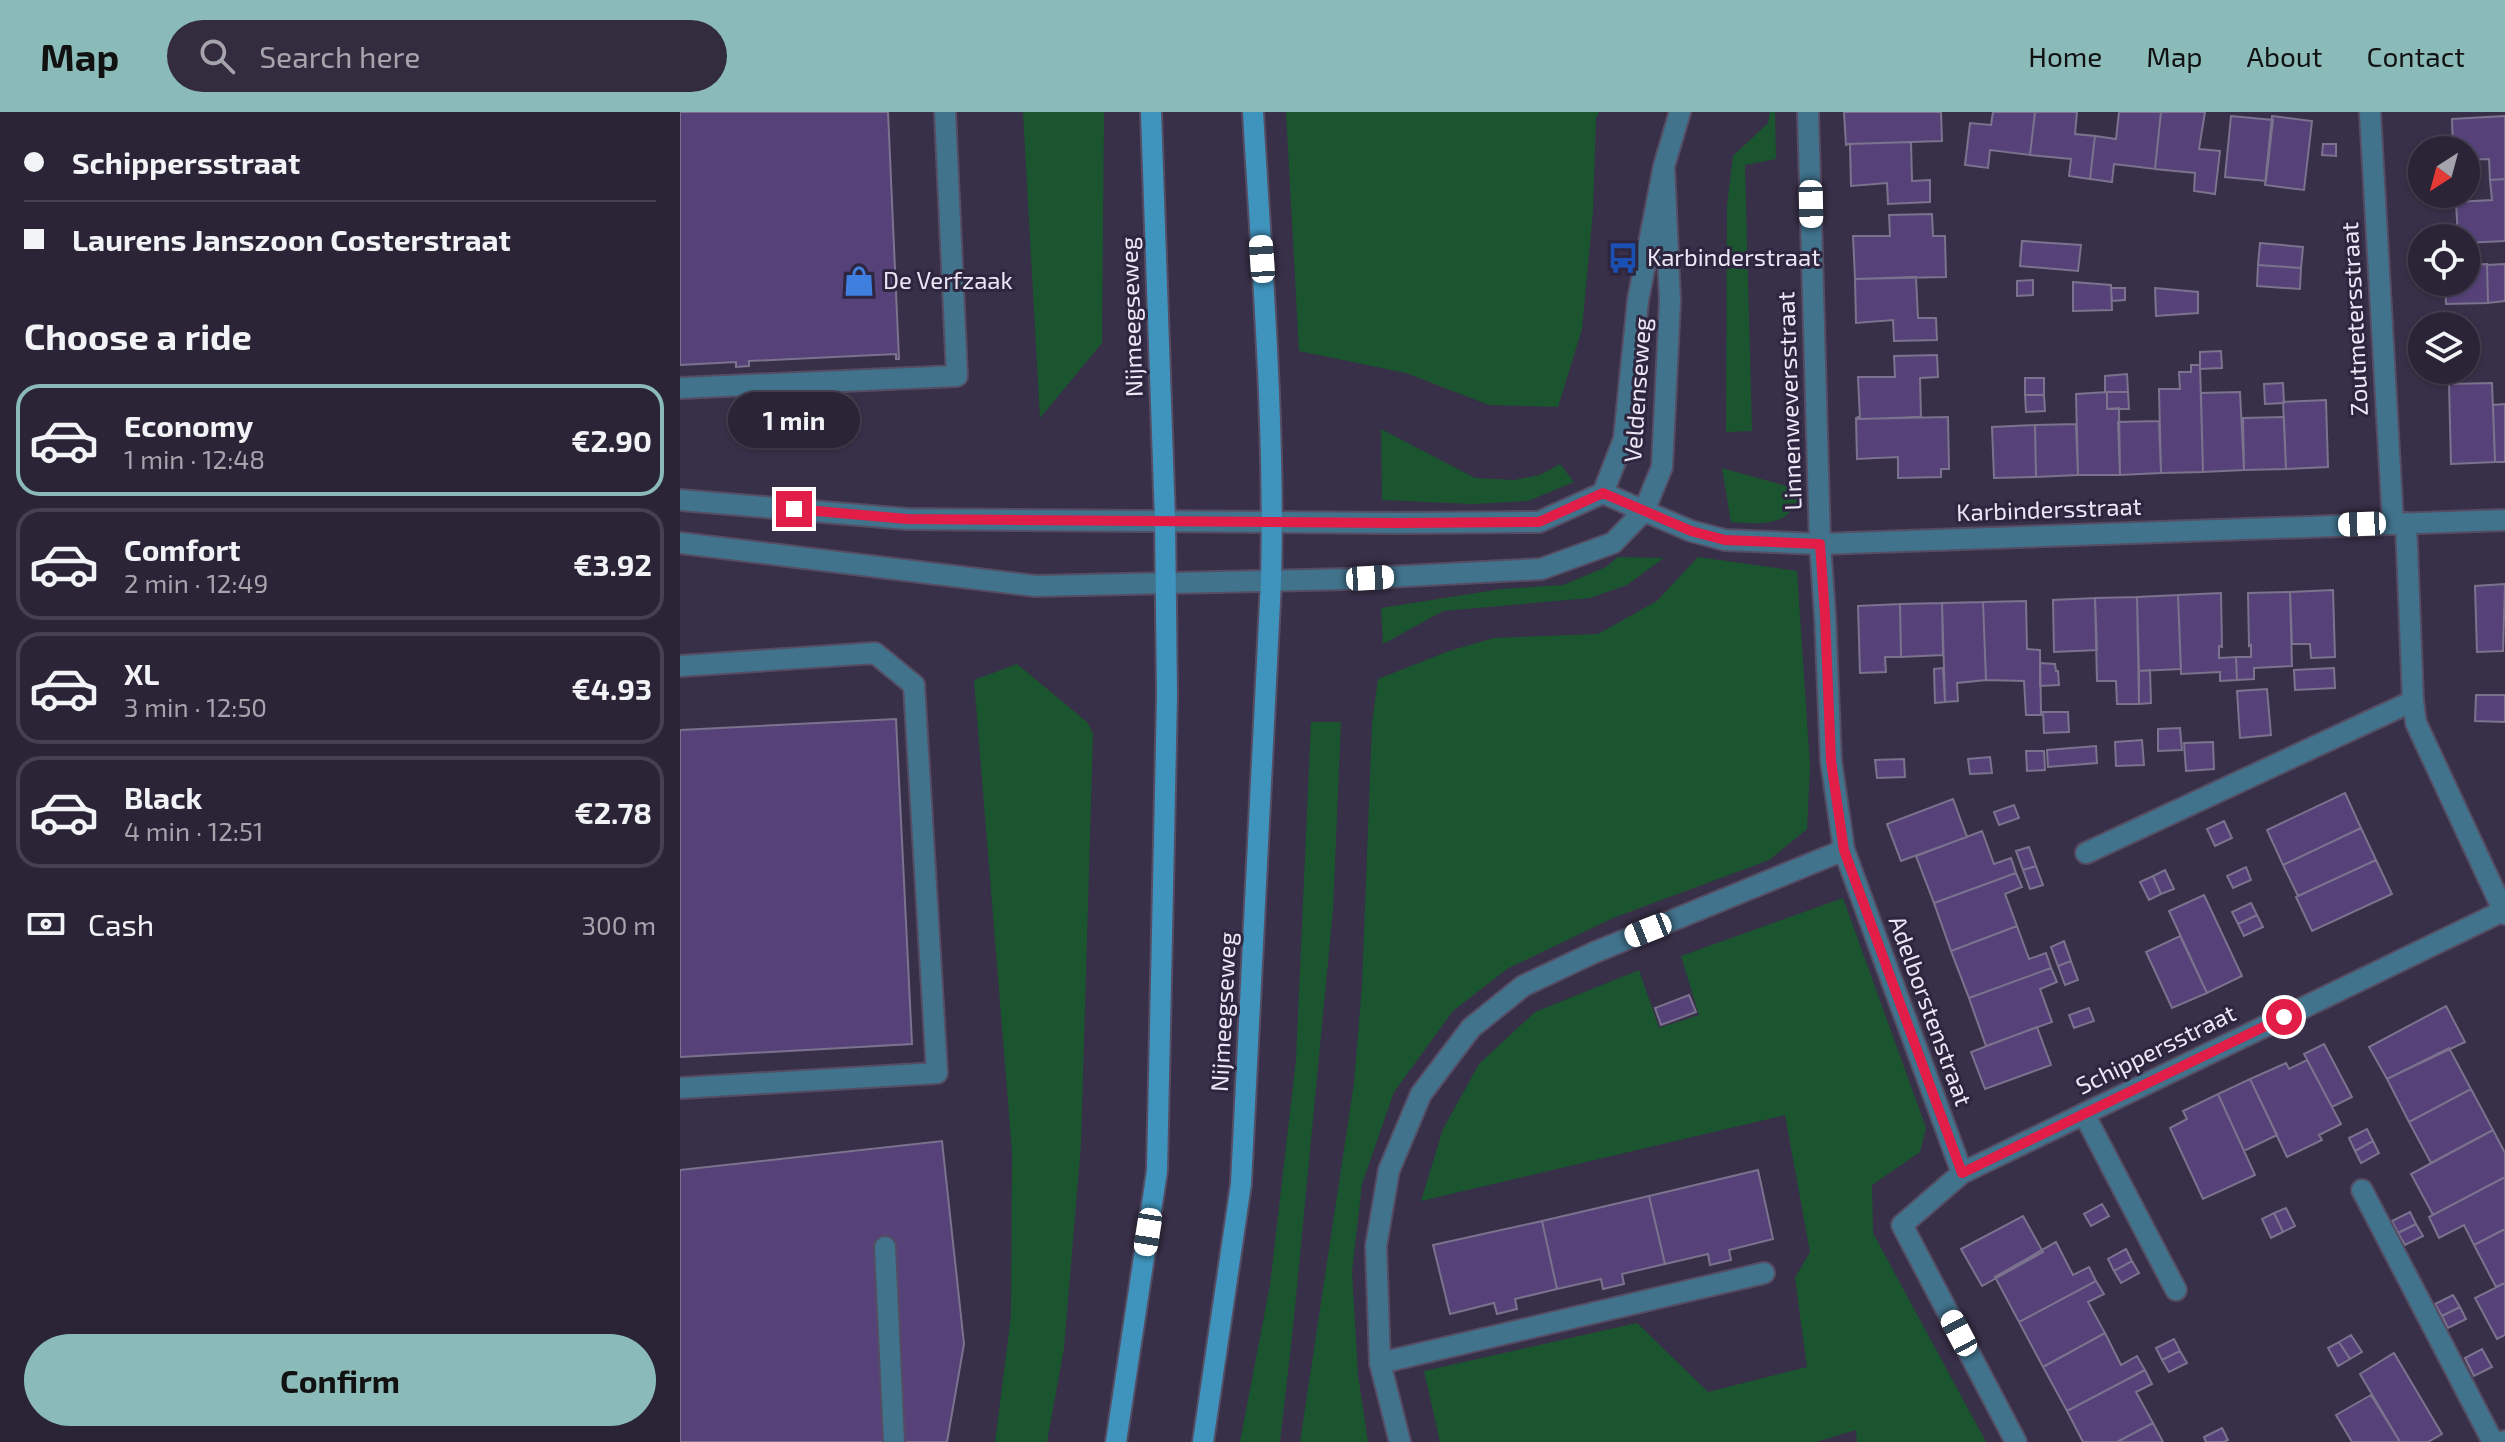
<!DOCTYPE html>
<meta charset="utf-8">
<style>
body{margin:0;font-family:"Exo 2",sans-serif;background:#322c3e;color:#f1f3f6;height:100vh;display:flex;flex-direction:column;font-size:30px;white-space:nowrap}
*{box-sizing:border-box;margin:0}
p{font-size:26px;color:#a5a4ad}
.icon{flex:none;width:44px;height:44px;fill:none;stroke:currentColor;stroke-width:2;stroke-linecap:round;stroke-linejoin:round}
.map{position:relative;flex:1;overflow:hidden}
.sheet{display:flex;flex-direction:column;background:#2a2436;width:680px}
.sheet>*{flex:none}
.top-card{display:grid;align-content:center;height:176px;padding:0 24px;background:#2a2436}
.needle{width:52px;rotate:216deg}
.controls{position:absolute;left:1728px;top:24px;display:grid;gap:16px}
.controls a{display:grid;place-items:center;width:72px;height:72px;border-radius:50%;background:#2a2436;box-shadow:0 2px 6px #0004,0 0 0 2px #464151;font-size:40px}
.end{position:absolute;width:36px;height:36px;margin:-18px;border:10px solid #e11d48;background:#fff;box-shadow:0 0 0 4px #fff}
.from{border-radius:50%}
.bubble{position:absolute;height:56px;border-radius:28px;background:#2a2436;box-shadow:0 2px 6px #0004,0 0 0 2px #464151;font-size:26px;font-weight:700;line-height:56px;text-align:center}
.car{position:absolute;width:24px;height:48px;margin:-24px -12px;border-radius:10px;box-shadow:0 0 6px 2px #0007;background:linear-gradient(#fff 24%,#345 0 40%,#fff 0 76%,#345 0 86%,#fff 0)}
.top-card b{display:flex;align-items:center;gap:28px;height:76px;font-size:30px}
.top-card b+b{border-top:2px solid #464151}
.top-card i{width:20px;height:20px;background:#f1f3f6}
ul{padding:0;list-style:none}
li{display:flex;align-items:center;gap:24px;height:112px;margin:0 16px 12px;padding:0 8px;border:4px solid #464151;border-radius:24px}
li div{flex:1}
li b{display:block;font-size:30px}
li em{font-style:normal;font-weight:700}
li.selected{border-color:#8bbbb9}
li>.icon{width:72px;height:72px;stroke-width:1.5}
h2{padding:0 24px;font-size:36px;line-height:96px}
.pay{display:flex;align-items:center;gap:20px;height:88px;padding:0 24px;font-size:30px}
.pay p{margin-inline-start:auto}
.button{display:flex;gap:16px;margin-top:auto;padding:16px 24px}
.button a{flex:1;height:92px;border-radius:48px;background:#8bbbb9;color:#111;font-size:32px;font-weight:700;line-height:92px;text-align:center}
header{display:flex;align-items:center;gap:48px;box-sizing:border-box;height:112px;padding:0 40px;background:#8bbbb9;color:#111}
header strong{font-size:38px}
nav{display:flex;gap:44px;margin-inline-start:auto;font-size:28px}
.search{width:560px;height:72px;background:#322c3e;display:flex;align-items:center;gap:20px;box-sizing:border-box;padding:0 28px;border-radius:44px;color:#a5a4ad;font-size:30px}
main{display:flex;flex:1;min-height:0}
.map>svg:first-child{display:block}
</style>
<header>
<strong>Map</strong>
<div class="search"><svg class="icon" aria-label="search" viewBox="0 0 24 24"><circle cx="10" cy="10" r="6"/><path d="M15 15l6 6"/></svg>Search here</div>
<nav><a>Home</a><a>Map</a><a>About</a><a>Contact</a></nav>
</header>
<main>
<section class="sheet">
<div class="top-card">
<b><i class="from"></i>Schippersstraat</b>
<b><i></i>Laurens Janszoon Costerstraat</b>
</div>
<h2>Choose a ride</h2>
<ul>
<li class="selected"><svg class="icon" aria-label="car" viewBox="0 0 24 24"><path d="M5 17H2v-5l4-1 3-4h7l3 4 3 1v5h-3M9 17h6M6 11h13"/><circle cx="7" cy="17" r="2"/><circle cx="17" cy="17" r="2"/></svg><div><b>Economy</b><p>1 min · 12:48</p></div><em>€2.90</em></li>
<li><svg class="icon" aria-label="car" viewBox="0 0 24 24"><path d="M5 17H2v-5l4-1 3-4h7l3 4 3 1v5h-3M9 17h6M6 11h13"/><circle cx="7" cy="17" r="2"/><circle cx="17" cy="17" r="2"/></svg><div><b>Comfort</b><p>2 min · 12:49</p></div><em>€3.92</em></li>
<li><svg class="icon" aria-label="car" viewBox="0 0 24 24"><path d="M5 17H2v-5l4-1 3-4h7l3 4 3 1v5h-3M9 17h6M6 11h13"/><circle cx="7" cy="17" r="2"/><circle cx="17" cy="17" r="2"/></svg><div><b>XL</b><p>3 min · 12:50</p></div><em>€4.93</em></li>
<li><svg class="icon" aria-label="car" viewBox="0 0 24 24"><path d="M5 17H2v-5l4-1 3-4h7l3 4 3 1v5h-3M9 17h6M6 11h13"/><circle cx="7" cy="17" r="2"/><circle cx="17" cy="17" r="2"/></svg><div><b>Black</b><p>4 min · 12:51</p></div><em>€2.78</em></li>
</ul>
<div class="pay"><svg class="icon" aria-label="cash" viewBox="0 0 24 24"><path d="M3 7h18v10H3z"/><circle cx="12" cy="12" r="2"/></svg>Cash<p>300 m</p></div>
<div class="button"><a>Confirm</a></div>
</section>
<div class="map">
<svg width="1825" height="1330" viewBox="0 0 1825 1330">
<rect width="100%" height="100%" fill="#383048"/>
<!-- green -->
<path fill="#1a552f" d="M343,0H424L422,231L360,306Z
M606,0H919L916,6L913,99L902,217L878,295L809,293L726,261L619,239Z
M1090,0H1095L1096,47L1065,53L1072,319L1046,320L1047,94L1053,44L1088,11Z
M701,317L795,366L834,368L860,363L880,352L894,370L848,389L792,392L702,388Z
M1042,356L1120,378C1114,416 1081,412 1051,410Z
M938,445L984,446L947,473L910,486L763,499L703,532L701,496L821,477L883,473L926,455Z
M1018,445L1117,459L1130,654L1127,717L1089,748L933,806L827,857L773,899L714,980L682,1072L672,1160L678,1263L688,1330H620L674,971L682,873L692,612L698,567L769,539L814,526L918,522L977,489Z
M337,552L407,610L413,621L401,1032L384,1236L367,1330H315L331,1204L332,1039L294,568Z
M631,610H661L653,798L614,1206L600,1330H560L590,1173L616,948Z
M1163,786L1246,1016L1240,1040L1192,1073L1193,1121L1306,1330H1177L1176,1318L1136,1330H760L744,1259L957,1211L1028,1280L1127,1255L1115,1166L1130,1140L1105,1003L741,1089L763,1017L799,952L855,900L959,858L979,916L1019,903L1001,844Z"/>
<!-- building -->
<path fill="#564279" stroke="#7b738e" stroke-width="2" d="M0,0H208L219,247H216V242L69,249V254L56,255V250L0,253Z
M1164,0H1261L1262,29L1168,32L1166,33Z
M1313,0H1355L1350,43L1310,38L1308,56L1285,53L1290,11L1311,13Z
M1355,0H1397L1395,22L1415,24L1410,67L1389,64L1391,47L1350,43Z
M1439,0H1481L1475,57L1434,52L1432,70L1410,67L1415,24L1436,27Z
M1481,0H1525L1519,37L1540,39L1535,82L1514,79L1515,61L1475,57Z
M1551,4L1593,8L1586,69L1545,65Z
M1592,4L1632,9L1624,78L1585,73Z
M1825,4V67L1810,68L1809,47L1786,48V38H1773L1772,7Z
M1231,30L1232,69L1250,68V90L1208,92L1207,71L1171,74L1170,32Z
M1643,32H1656V44L1642,43Z
M1825,67V129L1786,131V126H1778L1776,90L1812,88L1810,68Z
M1252,102L1253,124H1265L1266,165L1175,167L1173,124H1210L1209,103Z
M1342,129L1401,133L1398,159L1340,154Z
M1580,131L1623,135L1621,156L1578,153Z
M1807,152L1808,191L1766,192L1765,170H1786V153Z
M1825,152V189L1808,191L1807,153Z
M1578,153L1621,156L1620,177L1577,174Z
M1236,165L1238,206H1256L1257,228L1214,229L1213,208L1176,211L1175,167Z
M1353,168V183L1337,184V169Z
M1393,170L1431,173L1432,198L1393,199Z
M1431,176H1445V188L1432,189Z
M1475,176L1518,180V201L1476,204Z
M1541,239L1542,256L1520,257V240Z
M1257,243L1258,265L1240,266L1241,305L1180,307L1178,265H1215L1214,244Z
M1511,253H1520L1523,360L1481,361L1479,277H1500L1499,260H1511Z
M1447,262L1448,280H1425V264Z
M1345,266H1364V283H1345Z
M1603,271L1604,291L1585,292L1584,272Z
M1812,271L1815,350L1771,352L1769,272Z
M1427,280V297L1439,296L1440,363H1398L1396,282Z
M1427,280H1448L1449,297H1427Z
M1560,280L1564,358L1523,360L1521,281Z
M1345,283H1364L1365,299L1346,300Z
M1646,288L1648,355L1606,357L1603,290Z
M1825,292V350H1815L1813,293Z
M1178,305V307L1268,305L1269,357H1261V365L1218,366V345L1177,347L1176,306Z
M1604,305L1606,357L1564,358L1563,306Z
M1479,309L1481,361L1440,363L1438,310Z
M1396,312L1398,363L1356,365L1355,313Z
M1355,313L1356,365L1314,366L1312,315Z
M1825,472L1823,539L1797,540L1795,474Z
M1653,478L1655,545L1631,546L1630,532H1612L1610,480Z
M1610,480L1612,554L1574,556V567L1557,568L1556,545H1571V533L1569,534L1568,481Z
M1541,481L1542,535L1539,534V546L1556,545L1557,568L1540,569V560L1501,562L1498,483Z
M1498,483L1501,557L1459,559L1457,485Z
M1457,485L1459,592H1437L1436,569H1417L1415,486Z
M1415,486L1417,538L1374,540L1373,488Z
M1346,489L1347,537L1360,538L1361,603H1346L1344,569L1306,568L1303,490Z
M1303,490L1306,568L1277,571L1278,589L1265,590L1262,491Z
M1262,491L1263,543L1221,545L1220,492Z
M1220,492L1221,545H1205L1206,560L1180,561L1178,494Z
M1360,551L1375,552L1376,559H1378L1379,573L1360,574Z
M1263,556L1265,590L1255,591L1254,557Z
M1654,556L1655,576L1615,578L1614,558Z
M1470,558L1471,591L1459,592V559Z
M1587,577L1591,623L1560,626L1557,579Z
M1796,583H1825V610L1795,609Z
M1363,600H1388L1389,620L1364,621Z
M216,607L232,932L0,945V618Z
M1500,616L1502,638L1478,639V617Z
M1462,628L1464,653L1436,654L1435,630Z
M1533,630L1534,657L1506,659L1504,631Z
M1416,634L1417,651L1368,655L1367,638Z
M1346,639H1364L1365,658L1347,659Z
M1310,645L1312,661L1290,662L1288,647Z
M1224,647L1225,665L1197,666L1195,648Z
M1665,681L1681,716L1603,753L1587,718Z
M1273,687L1287,725L1221,749L1207,712Z
M1334,693L1339,706L1319,713L1314,700Z
M1544,709L1552,726L1535,734L1527,717Z
M1681,716L1696,748L1618,784L1603,753Z
M1302,719L1314,752L1331,746L1336,761L1254,791L1236,744Z
M1349,735L1356,754L1343,758L1336,739Z
M1696,748L1712,782L1632,819L1616,785Z
M1356,754L1363,773L1350,777L1343,758Z
M1566,755L1571,768L1553,776L1547,764Z
M1485,758L1494,777L1481,782L1473,764Z
M1336,761L1342,775L1325,782L1337,814L1271,839L1254,791Z
M1473,764L1481,782L1469,788L1460,770Z
M1524,783L1562,864L1527,881L1489,799Z
M1571,791L1577,803L1558,812L1552,800Z
M1577,803L1583,815L1564,824L1558,812Z
M1337,814L1349,847L1366,841L1371,856L1289,886L1271,839Z
M1500,824L1527,881L1492,896L1466,840Z
M1384,829L1391,849L1378,854L1371,835Z
M1391,849L1398,868L1385,873L1378,854Z
M1371,856L1377,870L1360,877L1372,910L1306,934L1289,886Z
M1009,883L1016,900L981,913L975,896Z
M1766,894L1785,930L1707,967L1689,935Z
M1409,896L1414,909L1394,916L1389,903Z
M1357,915L1371,953L1305,977L1291,940Z
M1644,932L1672,985L1652,995L1624,942Z
M1769,936L1791,977L1729,1010L1707,967Z
M1627,948L1661,1012L1639,1023L1642,1028L1607,1045L1570,967L1606,951L1609,957Z
M1570,967L1597,1023L1564,1039L1538,982Z
M1791,977L1813,1018L1751,1051L1729,1010Z
M1538,982L1575,1063L1523,1087L1490,1016L1507,1007L1503,999Z
M1687,1017L1693,1029L1675,1039L1669,1026Z
M1813,1018L1825,1041V1065L1753,1103L1731,1062Z
M262,1029L284,1232L267,1330H0V1058Z
M1693,1029L1699,1041L1681,1051L1675,1039Z
M1078,1058L1093,1127L1049,1138L1051,1148L1030,1153L1028,1142L985,1152L969,1084Z
M1825,1065V1117L1794,1133L1784,1113L1759,1126L1749,1105Z
M969,1084L985,1152L942,1162L944,1172L923,1177L921,1167L877,1177L862,1109Z
M1422,1092L1429,1104L1411,1114L1404,1102Z
M1606,1096L1615,1114L1603,1120L1594,1101Z
M1730,1100L1736,1112L1718,1121L1712,1109Z
M1594,1101L1603,1120L1591,1126L1582,1107Z
M1343,1104L1363,1140L1302,1174L1281,1137Z
M862,1109L877,1177L835,1187L837,1197L817,1202L814,1191L770,1202L753,1133Z
M1736,1112L1743,1124L1725,1133L1718,1121Z
M1825,1117V1171L1816,1175L1794,1133Z
M1376,1130L1393,1163L1409,1155L1416,1169L1339,1210L1315,1165Z
M1446,1137L1452,1149L1434,1159L1428,1147Z
M1452,1149L1459,1161L1441,1171L1434,1159Z
M1416,1169L1424,1182L1408,1190L1425,1221L1363,1255L1339,1210Z
M1825,1171V1223L1817,1227L1795,1186Z
M1773,1183L1780,1195L1762,1204L1755,1192Z
M1780,1195L1786,1207L1768,1216L1762,1204Z
M1425,1221L1441,1253L1457,1244L1465,1258L1387,1299L1363,1255Z
M1671,1223L1682,1240L1670,1247L1659,1230Z
M1494,1227L1500,1239L1482,1248L1476,1236Z
M1659,1230L1670,1247L1658,1254L1648,1236Z
M1802,1237L1812,1255L1794,1264L1785,1246Z
M1500,1239L1507,1251L1489,1260L1482,1248Z
M1714,1241L1762,1322L1748,1330H1720L1680,1262Z
M1465,1258L1472,1272L1456,1280L1473,1311L1437,1330H1403L1387,1299Z
M1691,1283L1720,1330H1672L1656,1303Z
M1473,1311L1483,1330H1437Z
M1542,1316L1548,1328L1544,1330H1526L1524,1325Z"/>
<g fill="none" stroke-linecap="round" stroke-linejoin="round">
<defs>
<path id="service" d="M0,276L277,264L265,0
M0,554L195,541L234,573L257,961L0,976
M1406,741L1733,589
M1404,1002L1496,1178
M1682,1078L1813,1330
M205,1135L214,1330
M700,1251L1084,1161"/>
<path id="minor" d="M1128,0L1140,432L1145,503L1151,649L1164,738L1282,1061L1222,1113L1336,1330
M1690,0L1713,411
M964,399L1011,419L1045,428L1140,432L1825,408
M1726,411L1733,589L1736,611L1825,802
M1282,1061L1825,798
M720,1330L700,1251L696,1134L709,1058L741,982L791,916L843,874L913,841L1164,738
M1824,1330L1825,1329"/>
<path id="tertiary" d="M923,381L964,399
M0,388L227,407L717,411L859,410L923,381L944,327L958,188L984,54L1000,0
M0,431L356,474L668,467L861,457L933,431L964,399L982,355L990,189L984,54"/>
<path id="secondary" d="M436,1330L477,1059L487,584L485,408L471,0
M523,1330L561,1072L591,469C595,313 582,156 573,0"/>
</defs>
<!-- service casing -->
<use href="#service" stroke="#554d64" stroke-width="24"/>
<!-- minor casing -->
<use href="#minor" stroke="#554d64" stroke-width="24"/>
<!-- tertiary casing -->
<use href="#tertiary" stroke="#554d64" stroke-width="24"/>
<!-- secondary casing -->
<use href="#secondary" stroke="#554d64" stroke-width="24"/>
<!-- service -->
<use href="#service" stroke="#41738d" stroke-width="20"/>
<!-- minor -->
<use href="#minor" stroke="#41738d" stroke-width="20"/>
<!-- tertiary -->
<use href="#tertiary" stroke="#41738d" stroke-width="20"/>
<!-- secondary -->
<use href="#secondary" stroke="#3f94be" stroke-width="20"/>
</g>
<g fill="none" stroke-linecap="round" stroke-linejoin="round">
<!-- route -->
<path stroke="#e11d48" stroke-width="10" d="M114,397L227,407L717,411L859,410L923,381L1011,419L1045,428L1140,432L1145,503L1151,649L1164,738L1282,1061L1604,905"/>
</g>
<!-- icons -->
<defs>
<symbol id="bus-bare" viewBox="-9 -9 18 18"><path d="M-5-6H5V4H4V6H2V4H-2V6H-4V4H-5ZM-3.5-4V0h7V-4ZM-3.5 1.2v1.5H-2V1.2ZM2 1.2v1.5H3.5V1.2Z" fill="#1a4fb4" stroke="#2e263e" stroke-width="2.5" paint-order="stroke"/></symbol>
<symbol id="shop-bare" viewBox="-9 -9 18 18"><path d="M-5-2.5h2.3a2.7 3.5 0 0 1 5.4 0H5L5.5 6h-11ZM-1.5-2.5h3a1.5 2.3 0 0 0-3 0Z" fill="#3f7fe0" stroke="#2e263e" stroke-width="2.5" paint-order="stroke"/></symbol>
</defs>
<g fill-rule="evenodd">
<use href="#bus-bare" x="921" y="124" width="44" height="44"/>
<use href="#shop-bare" x="157" y="147" width="44" height="44"/>
</g>
<g text-anchor="middle" stroke-width="6" stroke-linejoin="round" paint-order="stroke">
<!-- poi labels -->
<g font-size="24" fill="#ece7f7" stroke="#2e263e" text-anchor="start">
<text x="967" y="154">Karbinderstraat</text>
<text x="203" y="177">De Verfzaak</text>
</g>
<!-- street labels -->
<g font-size="24" fill="#ece7f7" stroke="#2e263e">
<text transform="translate(452 205) rotate(-92)" y="8">Nijmeegseweg</text>
<text transform="translate(1675 207) rotate(-93)" y="8">Zoutmetersstraat</text>
<text transform="translate(958 278) rotate(-86)" y="8">Veldenseweg</text>
<text transform="translate(1110 289) rotate(-92)" y="8">Linnenweversstraat</text>
<text transform="translate(1369 398) rotate(-2)" y="8">Karbindersstraat</text>
<text transform="translate(1250 899) rotate(70)" y="8">Adelborstenstraat</text>
<text transform="translate(544 900) rotate(-87)" y="8">Nijmeegseweg</text>
<text transform="translate(1476 938) rotate(-26)" y="8">Schippersstraat</text>
</g>
</g>
</svg>
<div class="controls">
<a><svg class="needle" viewBox="-14 -14 28 28"><path d="M0-13l5 13h-10z" fill="#e53935"/><path d="M0 13l5-13h-10z" fill="#a5a4ad"/></svg></a>
<a><svg class="icon" aria-label="locate" viewBox="0 0 24 24"><circle cx="12" cy="12" r="6"/><path d="M12 2v4M12 18v4M2 12h4M18 12h4"/></svg></a>
<a><svg class="icon" aria-label="layers" viewBox="0 0 24 24"><path d="M12 4l9 5-9 5-9-5zM3 14l9 5 9-5"/></svg></a>
</div>
<i class="end from" style="left:1604px;top:905px"></i>
<i class="end" style="left:114px;top:397px"></i>
<div class="bubble" style="left:48px;top:280px;width:132px">1 min</div>
<i class="car" style="left:1131px;top:92px;rotate:179deg"></i>
<i class="car" style="left:582px;top:147px;rotate:356deg"></i>
<i class="car" style="left:1682px;top:412px;rotate:268deg"></i>
<i class="car" style="left:690px;top:466px;rotate:87deg"></i>
<i class="car" style="left:968px;top:818px;rotate:248deg"></i>
<i class="car" style="left:468px;top:1120px;rotate:189deg"></i>
<i class="car" style="left:1279px;top:1221px;rotate:332deg"></i>
</div>
</main>
